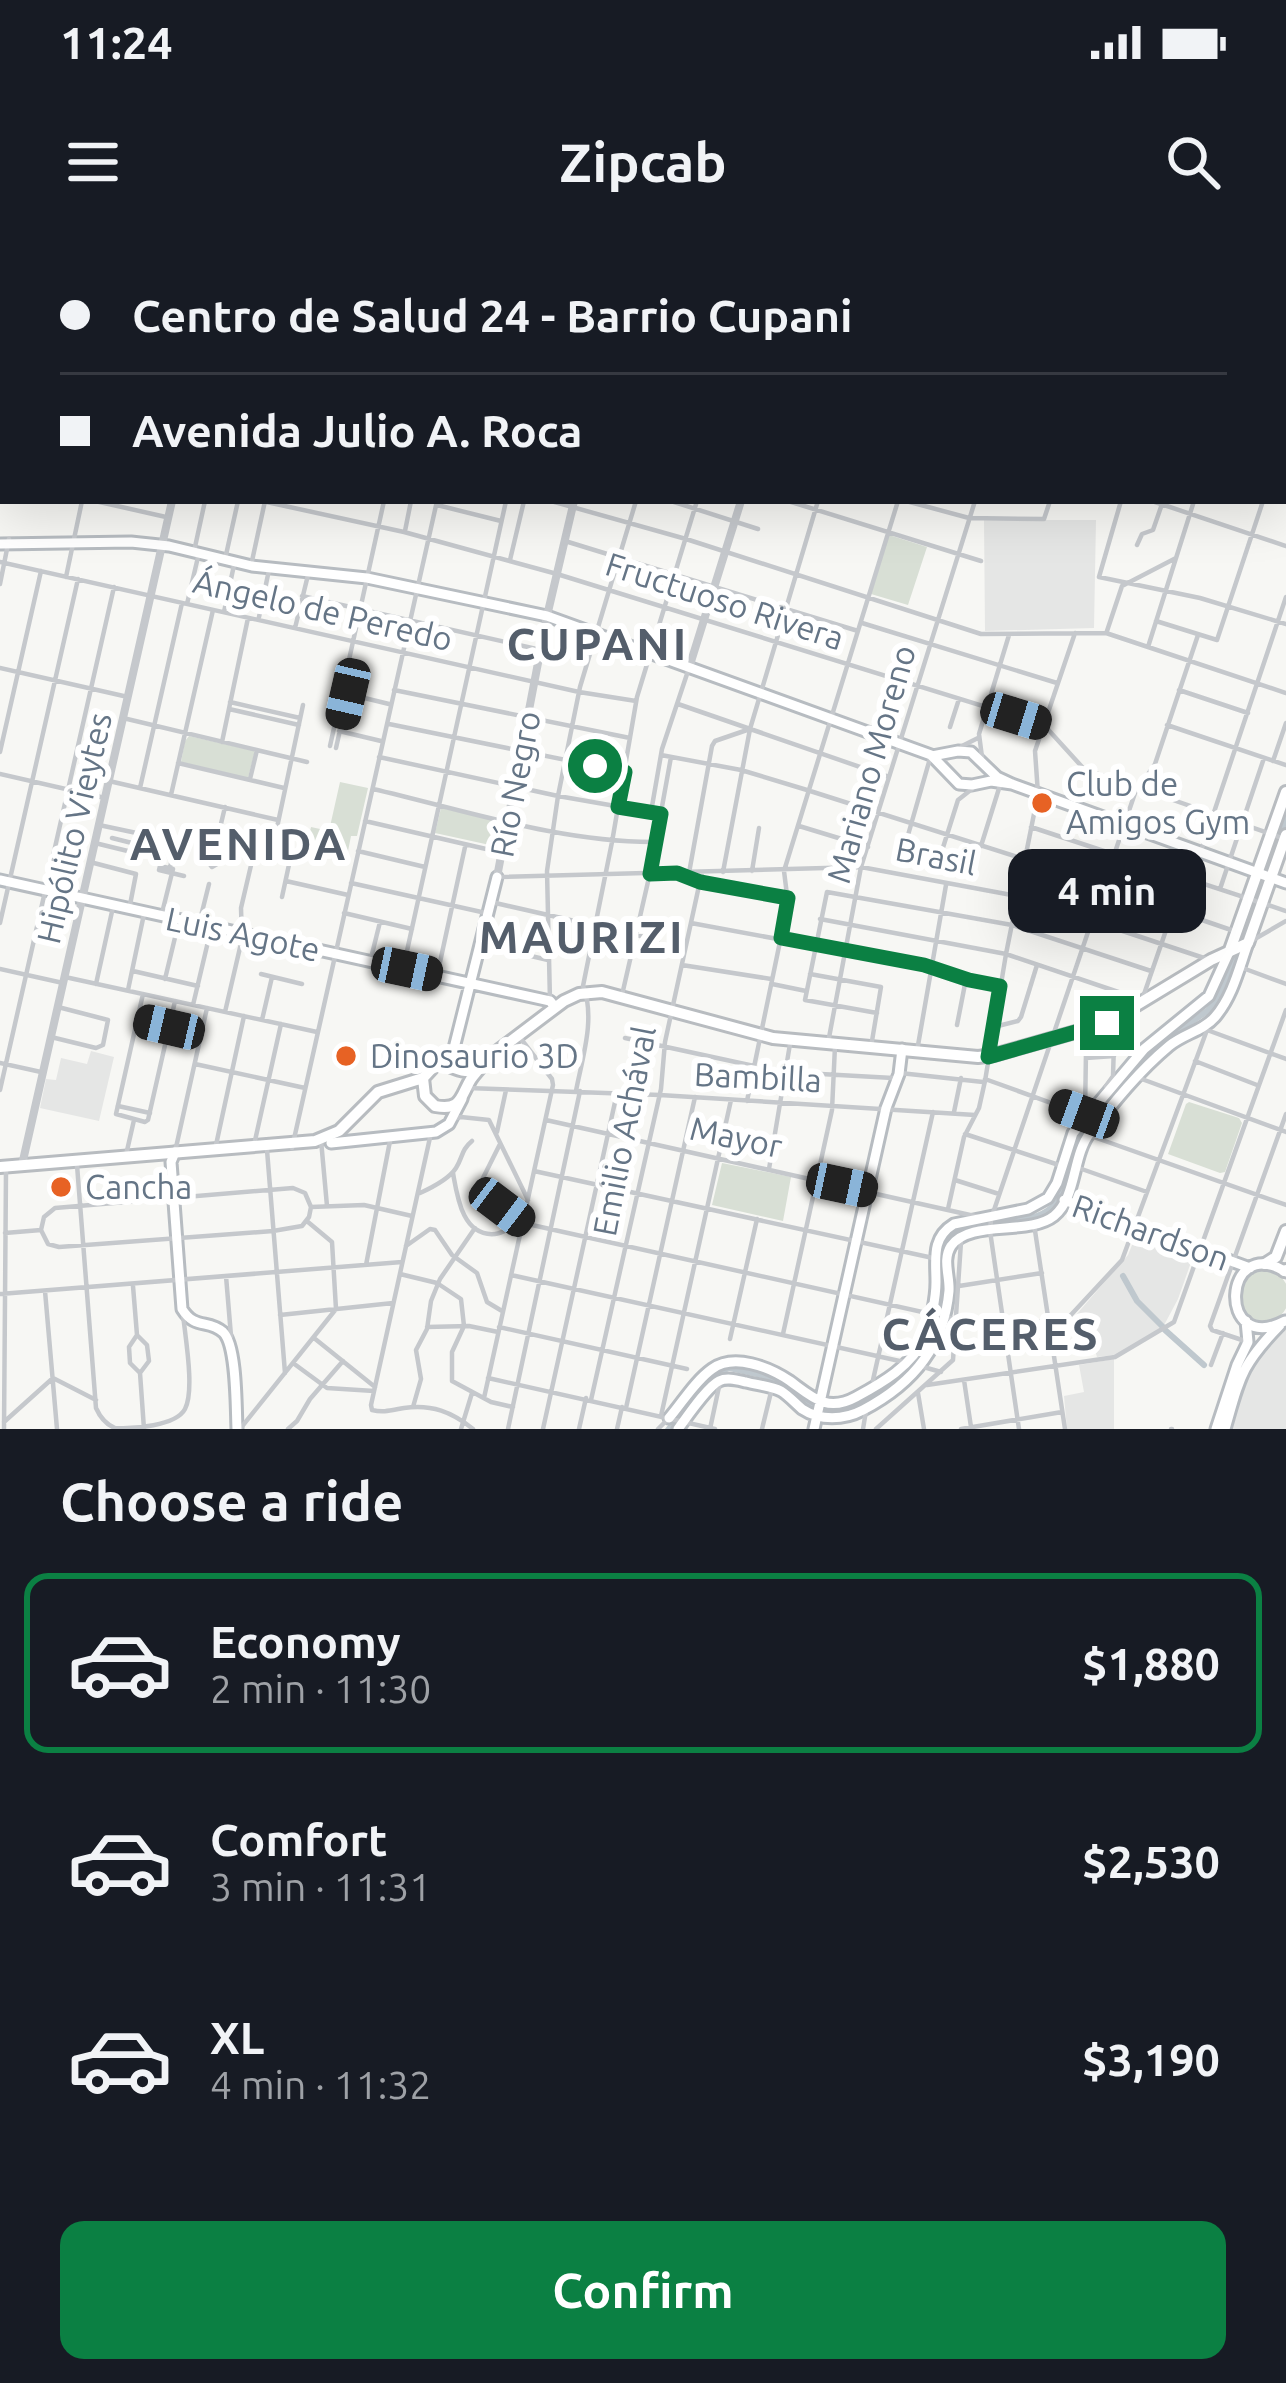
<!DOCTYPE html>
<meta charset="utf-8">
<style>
body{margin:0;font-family:Ubuntu,sans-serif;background:#242831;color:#f1f3f6;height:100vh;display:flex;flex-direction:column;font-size:45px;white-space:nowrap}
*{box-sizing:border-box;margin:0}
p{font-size:39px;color:#9ea1a6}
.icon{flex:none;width:66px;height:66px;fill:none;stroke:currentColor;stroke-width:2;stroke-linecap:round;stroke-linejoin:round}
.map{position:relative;height:1189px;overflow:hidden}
.details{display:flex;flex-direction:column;background:#171b24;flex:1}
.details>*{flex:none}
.guide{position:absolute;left:0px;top:0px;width:1287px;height:264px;box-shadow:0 12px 48px #0002;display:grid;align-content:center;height:264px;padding:0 60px;background:#171b24}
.end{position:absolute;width:54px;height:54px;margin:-27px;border:15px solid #0b8043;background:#fff;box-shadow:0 0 0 6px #fff}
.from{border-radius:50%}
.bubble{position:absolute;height:84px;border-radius:24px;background:#171b24;box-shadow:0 12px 48px #0002;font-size:39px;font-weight:700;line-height:84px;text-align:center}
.car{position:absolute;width:36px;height:72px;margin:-36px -18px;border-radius:15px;box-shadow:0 0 9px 3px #0007;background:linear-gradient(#222 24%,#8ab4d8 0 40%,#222 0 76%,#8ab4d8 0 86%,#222 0)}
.guide b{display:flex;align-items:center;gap:42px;height:114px;font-size:45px}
.guide b+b{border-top:3px solid #363941}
.guide i{width:30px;height:30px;background:#f1f3f6}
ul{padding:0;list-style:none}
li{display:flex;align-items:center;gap:36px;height:180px;margin:0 24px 18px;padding:0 36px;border:6px solid transparent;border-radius:24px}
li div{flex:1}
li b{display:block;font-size:45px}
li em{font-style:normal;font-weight:700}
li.on{border-color:#0b8043}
li>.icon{width:108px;height:108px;stroke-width:1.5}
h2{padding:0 60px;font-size:54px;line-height:144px}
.primary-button{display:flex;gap:24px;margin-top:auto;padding:24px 60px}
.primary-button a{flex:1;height:138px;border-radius:24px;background:#0b8043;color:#fff;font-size:48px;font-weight:700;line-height:138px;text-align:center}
.status{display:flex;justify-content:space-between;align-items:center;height:84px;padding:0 60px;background:#171b24;direction:ltr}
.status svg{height:33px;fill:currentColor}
header{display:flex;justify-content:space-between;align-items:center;height:156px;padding:0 60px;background:#171b24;font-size:54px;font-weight:700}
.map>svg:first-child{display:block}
</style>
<div class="status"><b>11:24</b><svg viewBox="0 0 49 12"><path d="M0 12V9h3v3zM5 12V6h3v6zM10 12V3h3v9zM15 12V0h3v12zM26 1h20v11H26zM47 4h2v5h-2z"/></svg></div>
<header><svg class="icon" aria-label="menu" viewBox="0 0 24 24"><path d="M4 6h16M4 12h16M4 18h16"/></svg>Zipcab<svg class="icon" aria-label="search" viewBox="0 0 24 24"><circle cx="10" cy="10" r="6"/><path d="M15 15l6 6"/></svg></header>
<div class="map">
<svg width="1286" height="1189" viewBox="0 0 1286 1189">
<rect width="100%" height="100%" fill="#f7f7f4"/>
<!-- built -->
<path fill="#e5e6e5" d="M984,280H1096L1094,388L985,391Z
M91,811L114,817L99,881L40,868L46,839L56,840L61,818L87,824Z
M1138,990L1195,1011L1178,1059L1162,1089L1115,1115L1097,1117L1094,1107L1097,1103L1094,1105L1069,1083L1128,1015Z
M1286,1085V1189H1227L1241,1137L1259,1112Z
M1114,1119V1189H1067L1064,1156L1084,1152L1079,1125Z"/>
<!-- green -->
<path fill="#d8dfd5" d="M889,295L927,307L908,365L871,354Z
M189,496L255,511L248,538L181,522L185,501Z
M340,542L368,548L357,596H351L348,611H343L341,621L331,619L332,608L323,606L320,615L305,612L311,587L329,591Z
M441,568L504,582L499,607L435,593Z
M1189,862L1239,878L1242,883L1225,932L1220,933L1168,914L1186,864Z
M722,923L791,937L783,981L712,965Z
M1237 1056a26 26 0 1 1 52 0a26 26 0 1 1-52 0Z"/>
<!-- water -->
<path fill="#bfc8ce" d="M1286,563V590L1231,744L1217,768L1176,796L1135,832L1083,896L1061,963L1047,977L954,998C941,1074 944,1116 873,1159C859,1168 845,1175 829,1174C804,1172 781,1153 761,1141V1138L729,1131L714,1139L673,1189H665C680,1171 694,1147 712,1133C763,1096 804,1188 854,1163C878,1151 913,1133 924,1106C930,1091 932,1052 935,1034C937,1019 938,1003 950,992C975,969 1029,989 1053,962L1078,892L1142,816L1206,768L1216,756Z"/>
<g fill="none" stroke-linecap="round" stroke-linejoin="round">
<!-- canal -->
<path stroke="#bfc8ce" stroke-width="6" d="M1123,1036L1137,1061L1164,1088
M1165,1090L1204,1125"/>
<defs>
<path id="secondary" d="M913,0L920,3
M1284,143H1286
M0,304L131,302L169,306L252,326L367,338L547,376L931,515L959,544L972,545L991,541L1012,544
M932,516L958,511L971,512L997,537L1012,544L1286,643
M0,640L550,761L555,767
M450,824L497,637
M331,903L436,892L449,884L462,859
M175,912L171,922L182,1069C195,1090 208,1079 223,1092C237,1105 236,1169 237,1189
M1064,960L1250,1028
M1285,1081C1216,1117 1222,992 1286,1032
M669,1178C682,1163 695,1141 712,1129C734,1113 769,1127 790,1141C812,1157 827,1173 856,1157C882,1143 912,1126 925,1097C931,1082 936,1058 936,1042C936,1019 931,998 954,984L1028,969L1048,958L1057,943L1073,893L1144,809L1209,756L1230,710
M678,1189C687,1177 707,1147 719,1141C727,1137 737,1140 746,1142C757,1145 771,1146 781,1151C789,1156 795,1163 802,1169C820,1181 844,1180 863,1170C911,1145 944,1107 949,1051C950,1036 942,1020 951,1006C970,979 1029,996 1054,976C1077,957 1072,916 1090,893C1114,862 1139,831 1169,806C1183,794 1203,791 1215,777C1233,756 1239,728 1248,703
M814,1189L886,868L899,834L902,809
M1216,1189L1237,1125L1248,1102L1246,1081
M1225,1189C1240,1137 1241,1125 1280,1085"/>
<path id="primary" d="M0,6H3
M1284,245H1286
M1230,710L1286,552
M491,816C485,823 477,830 471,839C460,857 462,871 435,866L425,856L423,838L434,826C449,821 457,833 471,831L564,761L579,754L602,752L773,798L978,817L994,815L1107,783L1211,720L1248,703L1286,595
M0,927L315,901L339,891L378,852L423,838
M1265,1024L1276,1017L1286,991
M1284,1031L1286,1030"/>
</defs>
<!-- secondary casing -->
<use href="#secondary" stroke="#b7bcc1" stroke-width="15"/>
<!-- primary casing -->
<use href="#primary" stroke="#b8bcc0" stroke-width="16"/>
<!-- pedestrian -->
<path stroke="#c5c8cc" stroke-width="4.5" d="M772,744L806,751
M118,866L150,873"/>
<!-- minor -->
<path stroke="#c5c8cc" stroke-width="4.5" d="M319,0L332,3
M471,0L484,3
M649,0L658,3
M737,0L740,3
M1104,0L1112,3
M36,3L37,0
M70,3L71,0
M106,3V0
M273,3L274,0
M374,3L375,0
M455,3V0
M495,3V0
M548,3V0
M592,3L593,0
M783,3L786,0
M869,3L871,0
M978,3L979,0
M1201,3L1202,0
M1272,3L1273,0
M0,36L3,37
M1284,63L1286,64
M0,65L3,66
M0,164L3,151
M0,176L3,177
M1284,192L1286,186
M0,206H3
M0,240L3,241
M95,261L166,277
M262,261L404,292L557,334L1044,485L1084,529L1285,599
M551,261L686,299L981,394L1106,393L1286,453
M671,261L758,289
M788,261L981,321
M906,261L969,278L1044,279L1050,261
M1121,261L1099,337L1200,358L1286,384
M1152,261L1286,306
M437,265L501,281
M405,291L411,261
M565,301L858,391
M1137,305L1142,294L1153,290L1162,264
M195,307L205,261
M226,315L238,261
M510,320L524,261
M252,321L265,261
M0,322L579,452L636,461
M66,337L82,261
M0,344L9,299
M302,356L541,410
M187,364L198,317
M224,372L234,325
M259,377L269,330
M1156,381L1217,400L1263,261
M862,383L1057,443
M295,388L308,335
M1107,391L1122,346L1176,318
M1148,407L1194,261
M0,428L128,457
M394,450L630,498
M1179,450L1248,473
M348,454L389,464
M230,462L300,478
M678,464L889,537
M229,469L299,485
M123,478L307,522
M389,484L625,532
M1167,485L1286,525
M950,487L959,459
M339,491L381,501
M222,502L248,378
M330,506L384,261
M962,506L978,498
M336,508L354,428L350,422
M0,512L41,331
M661,515L741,530L807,550L1024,619L1237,692
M379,517L558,556L661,574
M982,517L979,494L1009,395
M1273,521L1286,483
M178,523L284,548
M0,534L105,558
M250,539L257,510
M109,541L278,580
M140,548L182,363
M373,549C464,570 562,603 656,602
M171,555L213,370
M651,572L662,509L689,428
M365,581L499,612
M99,585L146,595
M799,586L868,607
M1031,587L1286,671
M219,594L254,603
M112,598L144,606
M95,603L144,615
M981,606L1001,542
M358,611L425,627
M214,613L208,622L212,627L217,624L214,613L225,567
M902,616L931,515
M940,617L958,560L972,549
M90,622L136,634L129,670
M170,628L174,609
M752,631L759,588
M723,632L750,489L818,261
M677,633L700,642L788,658
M689,633L712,506L715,501L747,490
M497,637L861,627L1017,656L1210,720
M286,641L348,655
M351,643L486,673
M1220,649L1264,518
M282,657L290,620
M491,662L658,700
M344,673L412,689
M161,677L173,629L160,626L159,630L184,636
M820,679L1006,714L1139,759
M200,680L209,644
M0,683L78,339
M691,683L924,726L1000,746
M1253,700L1286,681
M484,705L548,720
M370,722L380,682
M682,725L771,739
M1240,727L1286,744
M0,729L63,743
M403,729L506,261
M133,731L198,746
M261,734L302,744
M810,734L881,747L871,807
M437,736L465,607
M65,737L317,792
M165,739L179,681
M96,744L113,667
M128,750L144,674
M143,754L116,874L145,882L148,880L175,761
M622,755L650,633L671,517
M1142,760L1184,638L1195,624L1201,611L1286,357
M550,761L547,631L558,556L580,447L636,261
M193,765L211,689
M225,772L242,699L241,668L256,604L275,597L303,465
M877,773L805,760L827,652L1012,685L1151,731
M137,780L166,786
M262,780L272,737
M957,785L966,739
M994,787L1018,781L1021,777L1037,725
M1207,790L1286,819
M1082,792L1086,811L1085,874
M51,797L96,808L103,805L108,780L58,767
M625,798L754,826
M828,803L861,627L975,261
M917,811L946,645
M1086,818L1114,816
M1195,821L1257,845
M0,823L41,832
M195,824L305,848
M785,832L893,838
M900,833L983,842
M1139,838L1286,892
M985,839L1087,876
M1106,846L1113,836L1114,803H1108
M467,848L660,855L975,875
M0,850L114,347
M576,851C582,819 596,778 583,746L612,602L637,457L697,261
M747,861L788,663L784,631L898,261
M954,872L961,838
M452,879L461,877L489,880L528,960
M546,880L979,977
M497,892L506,850
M431,893L371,1165L372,1170C384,1173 392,1170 404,1168C432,1164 452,1172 473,1189
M965,894L1062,926
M1088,895L1286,965
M321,900L327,966
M500,904L479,946L523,983L985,1086L1004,1087L1069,1077L1122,1020L1207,790
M216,905L244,776
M254,905L281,784
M292,908L437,261
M267,910L285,1133
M175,912L207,768
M126,915L134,880
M77,925L96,1168C100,1177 105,1184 115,1188C133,1189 176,1186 185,1169C195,1150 185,1096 183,1074
M1076,927L1147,952
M769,929L790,804
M534,931L933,1018
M453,933C457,955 462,997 495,994C504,993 514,985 523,983
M955,940L999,954
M420,953C431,948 449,939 456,928C463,917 461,910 472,901
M311,967L364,965L412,976
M948,969L964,897L979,868L985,841L1006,714L1038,554L1035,511L1075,393
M1034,984L1065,1189
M41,990L44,977L55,968L293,948L305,953L311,967
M41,990L48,1004L59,1007L273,991L302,986L309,977L311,967
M5,993L41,990
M406,1006L430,989L435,990L452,1015L477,1033L487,1062L502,1071
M366,1025L390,901
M400,1034L437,1043L461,1059L464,1086L452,1112V1141L491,1162L513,1167
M511,1035L904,1122
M226,1036L231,1096
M133,1046L137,1095L129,1107L130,1123L140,1133L144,1189
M959,1046L1042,1033
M45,1051L57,1189
M0,1054L402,1022
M280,1075L393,1063
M427,1087L469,1086L498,1092
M499,1087L687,1129
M783,1094L832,870L835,806
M137,1095L147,1105L149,1121L140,1133
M314,1098L375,1147
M730,1099L757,979
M1245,1101L1212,1090L1210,1086L1286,874
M293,1123L327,1148L374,1151
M1211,1125L1223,1093
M920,1126L941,1132
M488,1138L715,1189
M964,1140L971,1187
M927,1145L1115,1117L1174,1082L1286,770
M876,1146L873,1140L933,872
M918,1153L924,1189
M484,1158L553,845L552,839L521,799
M591,1160L661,849L665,802L702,632
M413,1167L421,1139L416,1110L427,1089L431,1061L440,1039L475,988
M626,1168L695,857
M661,1176L731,860
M4,1182L53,1138L96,1160
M4,1189L6,931
M240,1189L336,1069L332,1002L308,982
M288,1189L297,1181L310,1159L343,1121
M461,1189L472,1153
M508,1189L580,851
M543,1189L617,853
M579,1189L586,1158
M617,1189L622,1167
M658,1189L669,1178
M710,1189L720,1142
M762,1189L772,1148
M863,1189L866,1171
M876,1189L953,1120L961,1002
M961,1189L1062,1172
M1019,1189L990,991L991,979L1135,553L1155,524L1198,395
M1171,1189H1172"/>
<!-- tertiary -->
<path stroke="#c5c8cc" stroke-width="8" d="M231,3V0
M639,3L640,0
M716,3L721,0
M821,3L824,0
M1056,3L1057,0
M1130,3L1131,0
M689,428L741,261
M497,637L547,376L574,261
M22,925L172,261"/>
<!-- secondary -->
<use href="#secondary" stroke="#fff" stroke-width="9"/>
<!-- primary -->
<use href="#primary" stroke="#fff" stroke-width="10"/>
</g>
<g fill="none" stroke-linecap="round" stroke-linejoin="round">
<!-- route -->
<path stroke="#0b8043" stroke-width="15" d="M595,526L625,532L618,567L661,574L650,634L677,633L700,642L788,658L781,698L924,725L969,740L1000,746L988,817L1107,783"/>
</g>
<!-- markers -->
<g fill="#e76224" stroke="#fff" stroke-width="4.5">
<circle cx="1042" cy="563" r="12"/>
<circle cx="346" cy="816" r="12"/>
<circle cx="61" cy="947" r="12"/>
</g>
<g text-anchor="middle" stroke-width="12" stroke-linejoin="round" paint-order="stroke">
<!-- street labels -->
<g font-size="33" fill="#657586" stroke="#fff">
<text transform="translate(725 361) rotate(18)" y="12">Fructuoso Rivera</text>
<text transform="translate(323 370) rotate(13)" y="12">Ángelo de Peredo</text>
<text transform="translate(871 524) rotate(-74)" y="12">Mariano Moreno</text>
<text transform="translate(515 544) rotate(-79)" y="12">Río Negro</text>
<text transform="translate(74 588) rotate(-77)" y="12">Hipólito Vieytes</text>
<text transform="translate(936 616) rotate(11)" y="12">Brasil</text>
<text transform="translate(243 694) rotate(12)" y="12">Luis Agote</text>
<text transform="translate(758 837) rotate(3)" y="12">Bambilla</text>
<text transform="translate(624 891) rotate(-79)" y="12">Emilio Achával</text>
<text transform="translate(736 897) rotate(12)" y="12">Mayor</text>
<text transform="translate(1151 992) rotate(20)" y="12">Richardson</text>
</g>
<!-- poi labels -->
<g font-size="33" fill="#657586" stroke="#fff" text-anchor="start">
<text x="1066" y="556">Club de<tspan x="1066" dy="38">Amigos Gym</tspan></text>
<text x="370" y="828">Dinosaurio 3D</text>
<text x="85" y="959">Cancha</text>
</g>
<!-- district labels -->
<g font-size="45" font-weight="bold" letter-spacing="3" fill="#545e6b" stroke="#fff">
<text x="598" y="420">CUPANI</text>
<text x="239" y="620">AVENIDA</text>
<text x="582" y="713">MAURIZI</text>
<text x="991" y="1110">CÁCERES</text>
</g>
</g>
</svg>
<i class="end from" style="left:595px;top:526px"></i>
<i class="end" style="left:1107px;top:783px"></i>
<div class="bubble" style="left:1008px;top:609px;width:198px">4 min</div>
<i class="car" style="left:348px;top:454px;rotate:193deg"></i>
<i class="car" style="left:1016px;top:476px;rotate:107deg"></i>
<i class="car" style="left:407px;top:729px;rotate:102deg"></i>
<i class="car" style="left:169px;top:787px;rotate:283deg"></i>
<i class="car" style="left:1084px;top:874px;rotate:290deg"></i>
<i class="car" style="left:842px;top:945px;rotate:102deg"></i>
<i class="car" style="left:502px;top:967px;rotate:127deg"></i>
<div class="guide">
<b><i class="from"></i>Centro de Salud 24 - Barrio Cupani</b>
<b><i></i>Avenida Julio A. Roca</b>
</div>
</div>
<section class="details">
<h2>Choose a ride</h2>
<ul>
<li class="on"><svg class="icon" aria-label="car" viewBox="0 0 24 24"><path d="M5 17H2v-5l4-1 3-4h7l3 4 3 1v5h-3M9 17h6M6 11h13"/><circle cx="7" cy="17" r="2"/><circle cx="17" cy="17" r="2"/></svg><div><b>Economy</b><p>2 min · 11:30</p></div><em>$1,880</em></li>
<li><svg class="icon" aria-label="car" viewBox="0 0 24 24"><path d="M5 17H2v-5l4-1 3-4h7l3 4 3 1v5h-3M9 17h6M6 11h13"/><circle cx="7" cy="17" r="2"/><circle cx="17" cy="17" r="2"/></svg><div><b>Comfort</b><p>3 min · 11:31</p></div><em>$2,530</em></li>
<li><svg class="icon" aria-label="car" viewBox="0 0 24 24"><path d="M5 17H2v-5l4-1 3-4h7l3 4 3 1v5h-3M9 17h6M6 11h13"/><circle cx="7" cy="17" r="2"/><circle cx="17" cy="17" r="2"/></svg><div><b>XL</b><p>4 min · 11:32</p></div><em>$3,190</em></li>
</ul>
<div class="primary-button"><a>Confirm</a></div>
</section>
